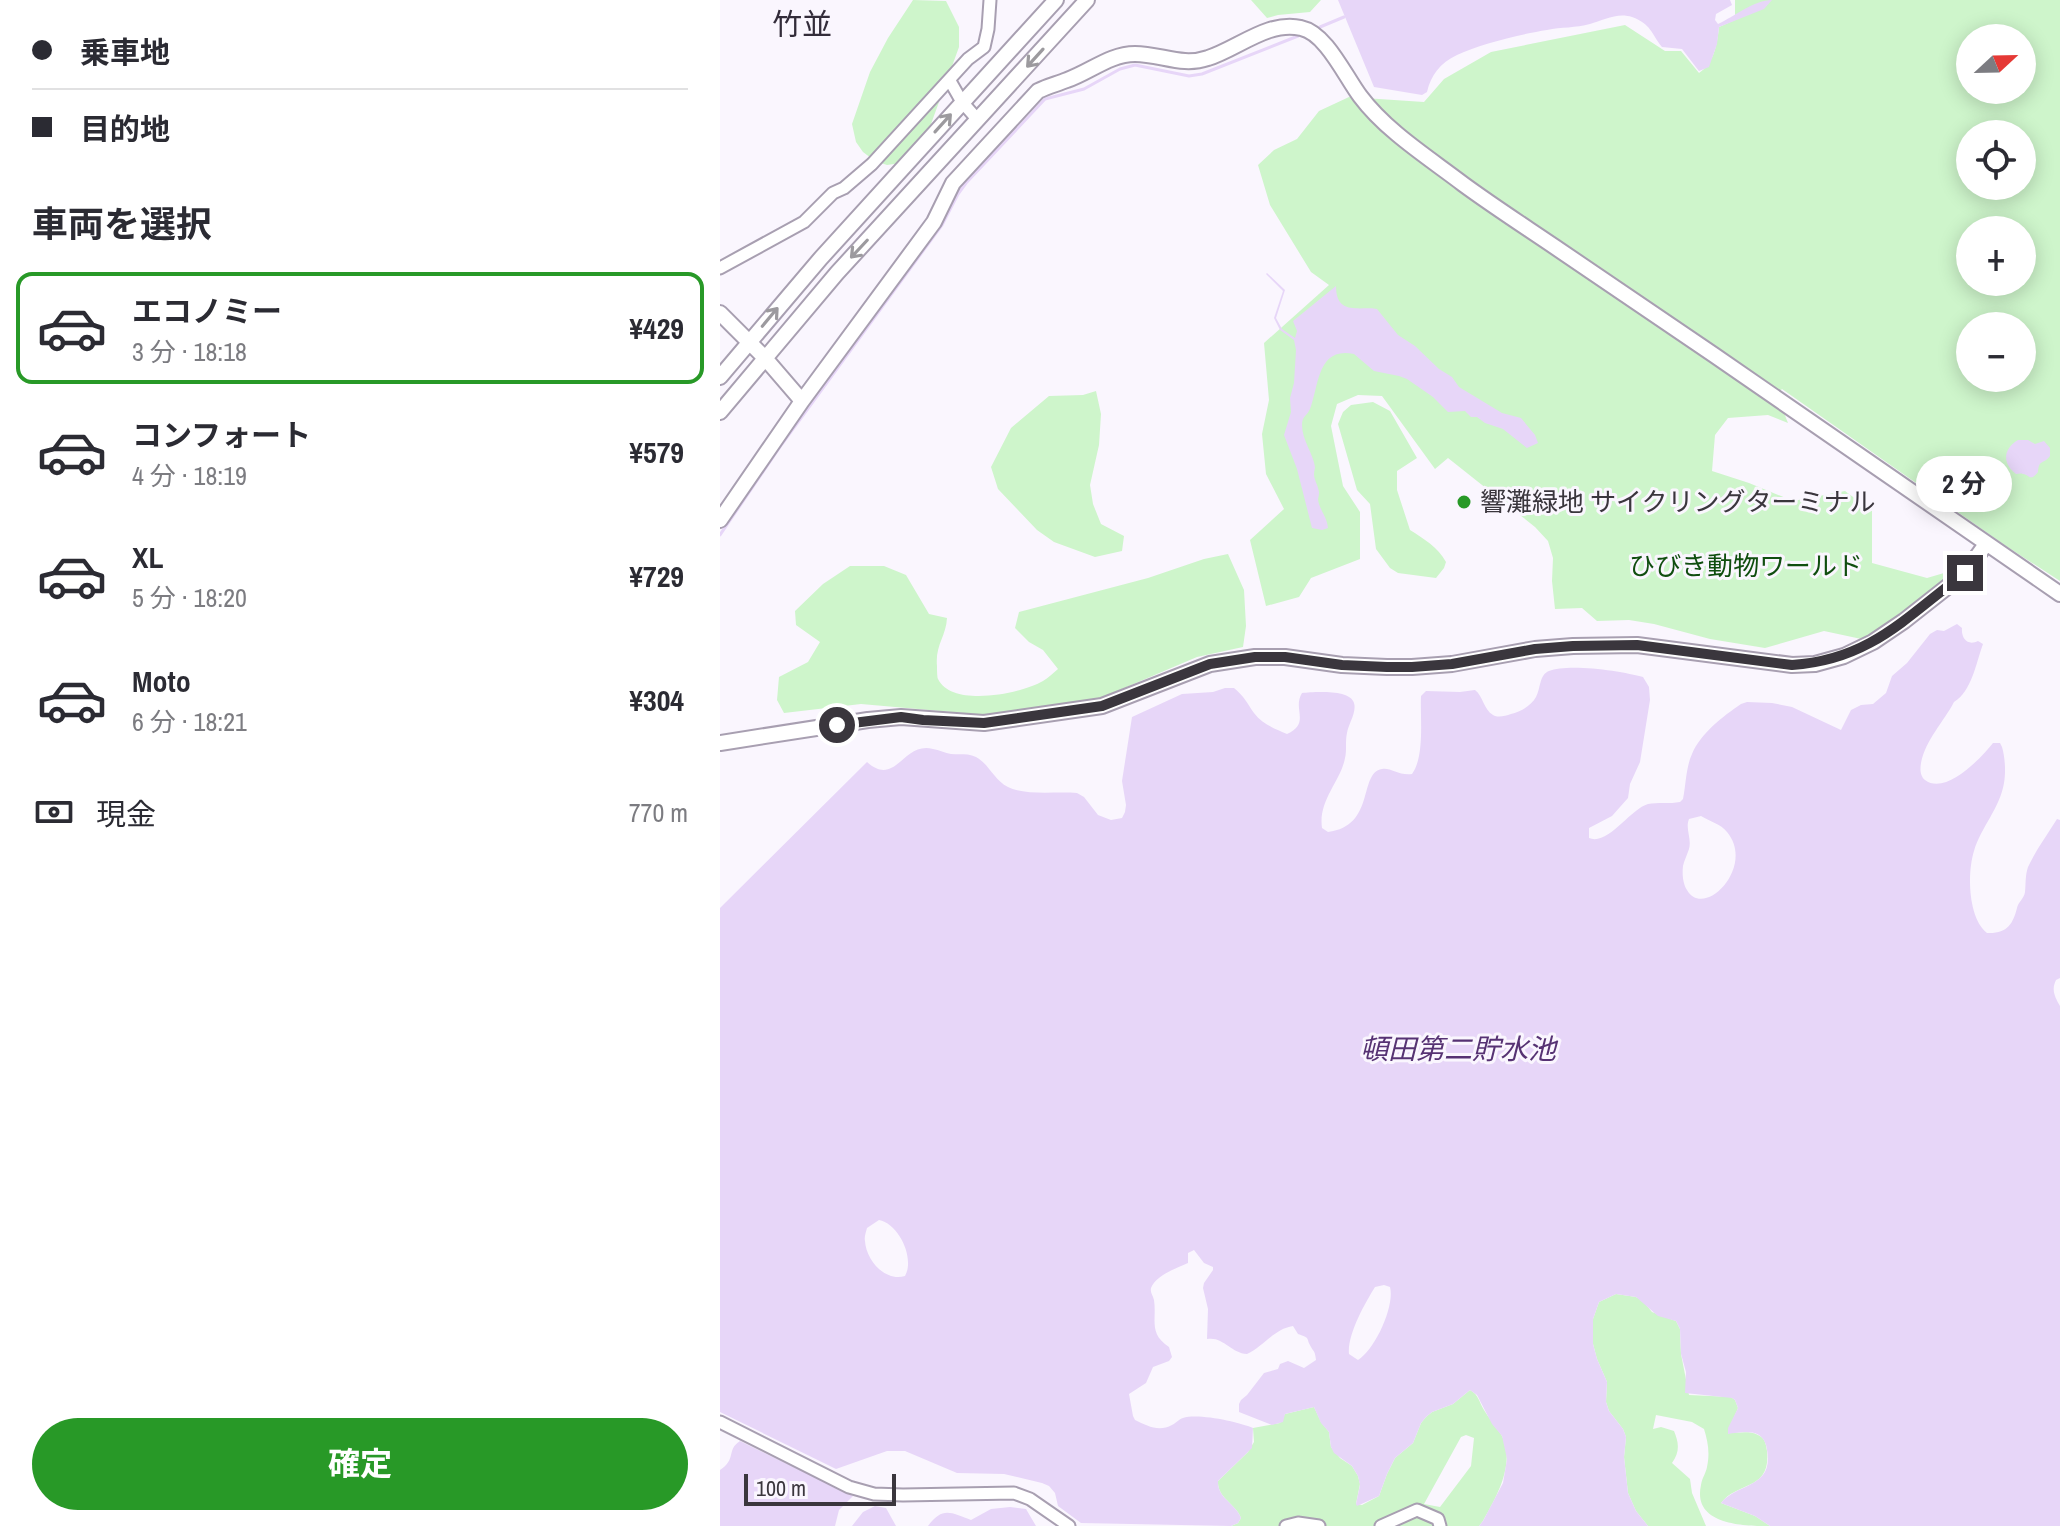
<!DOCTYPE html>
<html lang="ja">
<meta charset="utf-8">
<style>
body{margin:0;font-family:"Archivo Narrow","Noto Sans JP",sans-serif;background:#f2f2f3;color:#2b2b33;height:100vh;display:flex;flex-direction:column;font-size:30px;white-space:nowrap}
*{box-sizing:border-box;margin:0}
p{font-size:26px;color:#7c7c81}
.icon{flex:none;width:44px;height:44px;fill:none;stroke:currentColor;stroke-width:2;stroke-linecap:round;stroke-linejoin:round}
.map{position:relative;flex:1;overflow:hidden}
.panel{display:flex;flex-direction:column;background:#fff;width:720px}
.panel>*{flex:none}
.banner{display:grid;align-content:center;height:176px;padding:0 32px;background:#fff}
.needle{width:52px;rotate:68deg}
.controls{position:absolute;left:1236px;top:24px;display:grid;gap:16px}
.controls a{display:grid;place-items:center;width:80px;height:80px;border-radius:50%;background:#fff;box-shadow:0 4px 20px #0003;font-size:40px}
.scale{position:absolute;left:24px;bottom:20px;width:152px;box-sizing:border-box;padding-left:8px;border:4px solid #3a363d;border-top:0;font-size:22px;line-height:28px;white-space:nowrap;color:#3a363d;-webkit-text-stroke:6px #faf6fe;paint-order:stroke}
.end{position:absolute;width:36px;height:36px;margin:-18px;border:10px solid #3a363d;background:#fff;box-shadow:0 0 0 4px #fff}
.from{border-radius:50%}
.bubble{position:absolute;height:56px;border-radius:28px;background:#fff;box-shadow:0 4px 20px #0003;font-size:26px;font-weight:700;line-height:56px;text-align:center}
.banner b{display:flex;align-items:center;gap:28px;height:76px;font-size:30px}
.banner b+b{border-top:2px solid #e1e1e2}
.banner i{width:20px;height:20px;background:#2b2b33}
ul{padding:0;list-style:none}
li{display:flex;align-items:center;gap:24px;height:112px;margin:0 16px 12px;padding:0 16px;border:4px solid transparent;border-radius:16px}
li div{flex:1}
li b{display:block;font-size:30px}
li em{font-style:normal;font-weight:700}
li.on{border-color:#289927}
li>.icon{width:72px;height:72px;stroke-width:1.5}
h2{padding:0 32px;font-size:36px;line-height:96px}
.pay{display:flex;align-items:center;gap:20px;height:88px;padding:0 32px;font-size:30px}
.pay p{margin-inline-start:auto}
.primary-button{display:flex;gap:16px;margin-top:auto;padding:16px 32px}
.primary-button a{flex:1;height:92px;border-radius:48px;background:#289927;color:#fff;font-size:32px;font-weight:700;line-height:92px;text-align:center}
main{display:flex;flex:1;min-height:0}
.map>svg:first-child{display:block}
</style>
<main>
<section class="panel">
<div class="banner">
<b><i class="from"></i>乗車地</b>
<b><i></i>目的地</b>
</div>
<h2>車両を選択</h2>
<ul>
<li class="on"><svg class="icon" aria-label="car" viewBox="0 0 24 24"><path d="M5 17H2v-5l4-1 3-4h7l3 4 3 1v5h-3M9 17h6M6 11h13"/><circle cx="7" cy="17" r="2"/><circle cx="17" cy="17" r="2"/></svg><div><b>エコノミー</b><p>3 分 · 18:18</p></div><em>¥429</em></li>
<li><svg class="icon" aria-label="car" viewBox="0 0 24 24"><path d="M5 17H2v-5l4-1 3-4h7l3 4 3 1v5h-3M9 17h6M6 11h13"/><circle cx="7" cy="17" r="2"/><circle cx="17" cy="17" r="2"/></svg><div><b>コンフォート</b><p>4 分 · 18:19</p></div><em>¥579</em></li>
<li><svg class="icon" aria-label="car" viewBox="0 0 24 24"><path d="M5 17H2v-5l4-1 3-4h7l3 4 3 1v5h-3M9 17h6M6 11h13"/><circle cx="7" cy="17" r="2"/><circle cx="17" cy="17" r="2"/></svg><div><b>XL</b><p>5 分 · 18:20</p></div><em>¥729</em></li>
<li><svg class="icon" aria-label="car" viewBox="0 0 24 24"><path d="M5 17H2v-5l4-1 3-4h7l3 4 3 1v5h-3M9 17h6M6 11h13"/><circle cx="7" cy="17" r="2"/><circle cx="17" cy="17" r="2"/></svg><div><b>Moto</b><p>6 分 · 18:21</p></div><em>¥304</em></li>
</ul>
<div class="pay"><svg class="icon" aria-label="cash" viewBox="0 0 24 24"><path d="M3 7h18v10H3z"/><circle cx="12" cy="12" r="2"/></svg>現金<p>770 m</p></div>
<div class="primary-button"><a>確定</a></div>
</section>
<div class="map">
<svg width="1340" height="1526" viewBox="0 0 1340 1526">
<rect width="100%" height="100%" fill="#faf6fe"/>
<!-- green -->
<path fill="#cef5cb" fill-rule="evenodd" d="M193,0L226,1L239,27V47L203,146L181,163L167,165L155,161L143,152L136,142L132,124L150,72L168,38Z
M531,0H601L590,12L558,15L547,18Z
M1015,0H1340V581L1286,546L1062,389L1051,399L1062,408L1068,423L1048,415L1008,418L995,435L992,471L1029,483L1073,501L1125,491L1152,511V563L1207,578L1224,573L1241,551L1246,555L1234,575L1193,609L1146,640L1104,631L1045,648L990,639L934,624L909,620L877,621L862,608L835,609L832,581L833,558L828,541L815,527L728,458L715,469L662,396L638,395L617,404L611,426L623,486L640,512V559L591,578L579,597L546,606L530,540L564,509L546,474L542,434L549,400L544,343L609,285L591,272L550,205L538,165L554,150L577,139L599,111L629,97L704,102L724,79L771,52L905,25L945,51H961L979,73C994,63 997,45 999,27L1015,20ZM1250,38H1302V90H1250ZM1250,134H1302V186H1250ZM1250,230H1302V282H1250ZM1250,326H1302V378H1250Z
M376,391L381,414L379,445L370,485L373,504L381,524L404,536L402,551L375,557L334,542L317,530L278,489L271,467L291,428L329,396L363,395Z
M653,402L670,411L697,458L677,471V490L690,530C704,539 718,547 726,562L724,568L716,578L678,573L670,568L656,549L650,504L637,490L618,424L623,412L631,405Z
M508,554L524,590L526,626L523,647L477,657L383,697L345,707L266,715L141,704L64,713L57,700L59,677L88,662L100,642L76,625L75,611L103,584L130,566H164L186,575L209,614L227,618C226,637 215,645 217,666C217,668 217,677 218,679C232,708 301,694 323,681C328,678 333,673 338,669L323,650L309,642L295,628L299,612L428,578L484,559Z
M896,1294L916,1297L923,1301L932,1312L956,1321L960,1329L961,1354L969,1395L1011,1397L1015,1400L1018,1408L1008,1432C1017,1434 1029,1430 1038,1435C1045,1438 1046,1444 1047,1451C1051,1491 1018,1481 1001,1503L1035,1516L1050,1526C1024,1526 972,1525 981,1485C982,1478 986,1473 987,1467C990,1453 988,1442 984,1429L972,1422L936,1415L933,1429L941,1427L954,1431C959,1443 960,1452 952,1463L970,1479L972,1493L986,1526H928L916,1511L908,1493L904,1457L906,1437L903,1429L889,1411L886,1402L887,1382L877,1359L873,1344V1319L879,1302Z
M750,1390C759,1395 759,1402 764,1410C769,1419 778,1428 782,1436C796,1463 776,1498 763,1521L759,1526H511L518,1523L521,1518C515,1503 497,1498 498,1481L528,1452L534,1442L533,1428L560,1423L565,1414L594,1407L601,1422L609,1432L611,1447L620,1458L632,1466L638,1476L640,1484L636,1504L642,1505L659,1496L667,1474L675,1458L693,1443L701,1423L706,1417L712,1412L733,1404ZM746,1435L754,1438L751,1466L720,1507L704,1504L741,1437Z"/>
<!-- water -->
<path fill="#e7d6f8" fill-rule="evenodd" d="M618,0H1010L1012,5L996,14L995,20L998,24C1015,16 1034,0 1052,0L1044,9L999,27L997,44L989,67L979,71L962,49L942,47C931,33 931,24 912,17C898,12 883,20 870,24C856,28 841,27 827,30C801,34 760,44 737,55C720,63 711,75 707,92L702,95L654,87Z
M547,273L565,290L556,318L562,329L575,338L577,331L573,321L616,286C616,316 639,306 657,309L678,335L695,346L719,369L732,377L739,387L782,413L801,418L815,435L818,443L807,448L783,429L765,423L757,417H751L745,411L728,412L713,397L687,379L679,376L654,371L634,354C597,346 599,386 590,409C587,416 582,416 582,425C582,440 593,453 595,467C595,469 594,471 594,474C594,480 598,485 599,492C599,500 597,496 599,504C602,513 607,518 608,528L602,530L592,528L577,469L564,435L571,412L570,398L574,383L576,350L574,340L560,330L554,318L563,291L546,274Z
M1298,440H1308L1315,444L1324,441L1330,448V456C1323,465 1319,459 1318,472C1310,482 1310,475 1303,474C1300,473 1298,474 1296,474C1282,463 1283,449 1298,440Z
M1237,624L1242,628C1241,639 1248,646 1258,641L1263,644C1256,663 1252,691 1234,702C1223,723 1206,739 1201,763C1200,769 1200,776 1205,780C1226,796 1262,757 1273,743H1280L1282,747C1285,757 1286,772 1284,783C1280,808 1261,827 1254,851C1247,873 1248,918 1267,933C1287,934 1293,924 1297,908C1298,902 1304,899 1305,892C1306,883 1305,876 1308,867C1316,850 1327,835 1337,819L1340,820V978L1336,980C1331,990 1335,997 1340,1006V1526H1050L1035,1516L1001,1503C1018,1482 1057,1489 1046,1445C1041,1428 1022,1432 1008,1434V1428L1018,1408L1015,1400L1012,1398L965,1393L966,1372L961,1354L960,1329L956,1321L938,1316L916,1297L896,1294L879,1302L873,1319V1344L877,1359L887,1382L886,1402L889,1411L903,1429L906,1437L904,1457L908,1493L916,1511L928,1526H759L763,1521L783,1483L787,1459L782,1436L772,1424L757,1395L750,1390L733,1404L712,1412L706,1417L701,1423L693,1443L675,1458L667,1474L659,1496L637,1506L636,1504L640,1485L638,1476L632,1466L614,1453L611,1447L609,1432L601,1423L594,1407L565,1414L563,1422L552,1425L519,1412V1404L521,1400L527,1395L544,1373L558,1369L560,1364L568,1361L584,1368L596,1360C595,1351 594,1352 591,1347C585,1336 591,1339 578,1334L573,1326C554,1329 544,1346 527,1354C511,1353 503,1336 487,1339L488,1309L483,1288L484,1283L493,1270V1267L484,1263L474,1250L468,1253V1263C459,1267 436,1275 431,1288C430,1293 433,1295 434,1300C437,1320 428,1333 449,1347L452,1357L449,1361L433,1367L426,1383L409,1394L413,1416L415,1420C427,1426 439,1432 452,1425C456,1423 459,1419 463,1418C478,1413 519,1422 533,1428L532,1448L498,1481C497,1498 515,1503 521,1518L518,1523L511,1526L361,1523L338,1506L335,1493L329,1486L322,1483L284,1474L237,1473L185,1451H167L116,1469L0,1412V908L147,762C176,788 183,741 213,749C219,750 225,753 231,754C239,755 248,753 256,757C269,764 274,780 288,787C306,796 337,791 357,793L364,797L378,815L391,820L402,818L405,812L406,805L402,781L412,717L462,694L493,692L505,688H514C524,696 527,703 534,713C542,724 555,729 567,734C591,723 572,709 582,693C594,692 630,689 634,703C637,712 628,725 627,733C625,742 627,750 625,758C621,781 598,800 602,828L608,832C656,826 638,773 662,769C670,767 679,776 692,774C705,756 700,718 701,696L706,691L740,692L755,690C763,696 764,710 773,715C778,718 785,716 791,714C800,712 811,706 816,697C821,688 819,675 829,671C848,663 903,671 923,677L929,687L930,700L920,762L910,784L908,798L892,816L869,828V838C888,846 910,809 928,804C937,802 950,804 960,802L963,799C966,784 966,767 972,754C981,733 1002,717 1021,704L1027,702L1052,703L1072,707L1121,730L1131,710L1141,705L1153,704L1166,693L1172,676L1187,663L1210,634L1217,630L1224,631ZM981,816C989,821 1001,824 1007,832C1036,867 984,920 967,890C963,884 962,874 963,866C964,861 967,855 969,849C972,838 965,829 969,819ZM159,1220C179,1224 195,1258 185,1276C165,1282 146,1260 145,1241C144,1237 146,1232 147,1228ZM664,1285L670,1287C675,1306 655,1350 638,1360L629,1354C627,1335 645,1303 655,1287Z
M20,1441L133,1496L119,1510L115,1526H0V1470C17,1459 6,1450 20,1441Z
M155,1506L166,1508L176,1526H132L143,1512Z
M290,1507L306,1509L316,1526H208C223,1506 231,1513 251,1520L271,1509Z"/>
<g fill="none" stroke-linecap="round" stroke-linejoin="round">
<!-- stream -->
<path stroke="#e7d6f8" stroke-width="3" d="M600,27L624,17
M0,535L62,444L222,225L238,194L246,183L325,99L364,89L400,69L415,65L469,76L482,74L578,36"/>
<defs>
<path id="minor" d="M230,81L242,102L258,120
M0,268L84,222L113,193L124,188L152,164L248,59L264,47L268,29L270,0
M0,1422L129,1487L154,1494L183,1495L294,1493L310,1499L349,1526
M566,1526L578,1523L599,1526
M661,1526L697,1510L718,1519L720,1526"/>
<path id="tertiary" d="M0,313L45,358L82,401
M0,377L101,258L336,0
M0,412L117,273L367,0
M0,520L82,401L214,222L233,183L318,91C328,86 337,84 347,80C370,72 390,54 415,54C441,54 462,67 488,58C517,49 549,20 581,28C606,33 625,76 640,96C666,131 709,158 743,184C773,206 804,226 835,247C888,283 941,319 994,355C1110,434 1224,515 1340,594
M0,743L148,720L181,717L264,723L382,706L490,664L535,657H565L622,665L667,667H692L732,664L815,649L853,646L917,645L1072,665L1095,664L1124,656L1153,642L1184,621L1245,573L1266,544"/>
</defs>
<!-- minor casing -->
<use href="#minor" stroke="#a89fb1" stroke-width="15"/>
<!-- tertiary casing -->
<use href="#tertiary" stroke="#a89fb1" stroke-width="18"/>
<!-- minor -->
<use href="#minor" stroke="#fff" stroke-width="11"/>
<!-- tertiary -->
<use href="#tertiary" stroke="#fff" stroke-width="14"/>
</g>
<!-- one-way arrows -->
<defs><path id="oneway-shaft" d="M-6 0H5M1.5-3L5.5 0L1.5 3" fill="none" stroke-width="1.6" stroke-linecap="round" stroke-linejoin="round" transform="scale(2)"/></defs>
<g stroke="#9c9a9e">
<use href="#oneway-shaft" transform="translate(315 58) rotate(132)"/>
<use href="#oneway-shaft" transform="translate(223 123) rotate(-48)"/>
<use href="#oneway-shaft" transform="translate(139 249) rotate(133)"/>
<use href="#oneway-shaft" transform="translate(50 317) rotate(-50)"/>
</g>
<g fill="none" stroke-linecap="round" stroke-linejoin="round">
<!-- route -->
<path stroke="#3a363d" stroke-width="10" d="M117,725L181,717L203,720L264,723L382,706L490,664L535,657H565L622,665L667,667H692L732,664L815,649L853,646L917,645L1072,665C1150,660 1186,617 1245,573"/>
</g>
<!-- markers -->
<circle fill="#289927" stroke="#faf6fe" stroke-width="3" cx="744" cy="502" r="8"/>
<g text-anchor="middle" stroke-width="6" stroke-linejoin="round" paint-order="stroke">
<!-- poi labels -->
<g font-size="26" fill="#3a363d" stroke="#faf6fe" text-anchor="start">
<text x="760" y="511">響灘緑地 サイクリングターミナル</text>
</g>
<!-- park labels -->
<g font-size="26" fill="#104e0f" stroke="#faf6fe">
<text x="1026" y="575">ひびき動物ワールド</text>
</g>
<!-- water labels -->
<g font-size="28" font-style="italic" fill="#563273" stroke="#faf6fe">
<text x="738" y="1059">頓田第二貯水池</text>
</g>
<!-- quarter labels -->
<g font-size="30" fill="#332c3a" stroke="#faf6fe">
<text x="82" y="35">竹並</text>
</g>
</g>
</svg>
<div class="controls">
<a><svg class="needle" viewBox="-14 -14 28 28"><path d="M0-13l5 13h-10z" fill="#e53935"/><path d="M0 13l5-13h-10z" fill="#7c7c81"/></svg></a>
<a><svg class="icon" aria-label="locate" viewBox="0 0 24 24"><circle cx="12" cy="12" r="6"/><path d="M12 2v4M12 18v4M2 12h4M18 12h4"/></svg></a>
<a>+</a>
<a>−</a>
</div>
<div class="scale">100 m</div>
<i class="end from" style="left:117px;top:725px"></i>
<i class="end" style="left:1245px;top:573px"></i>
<div class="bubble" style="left:1196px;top:456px;width:96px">2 分</div>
</div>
</main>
